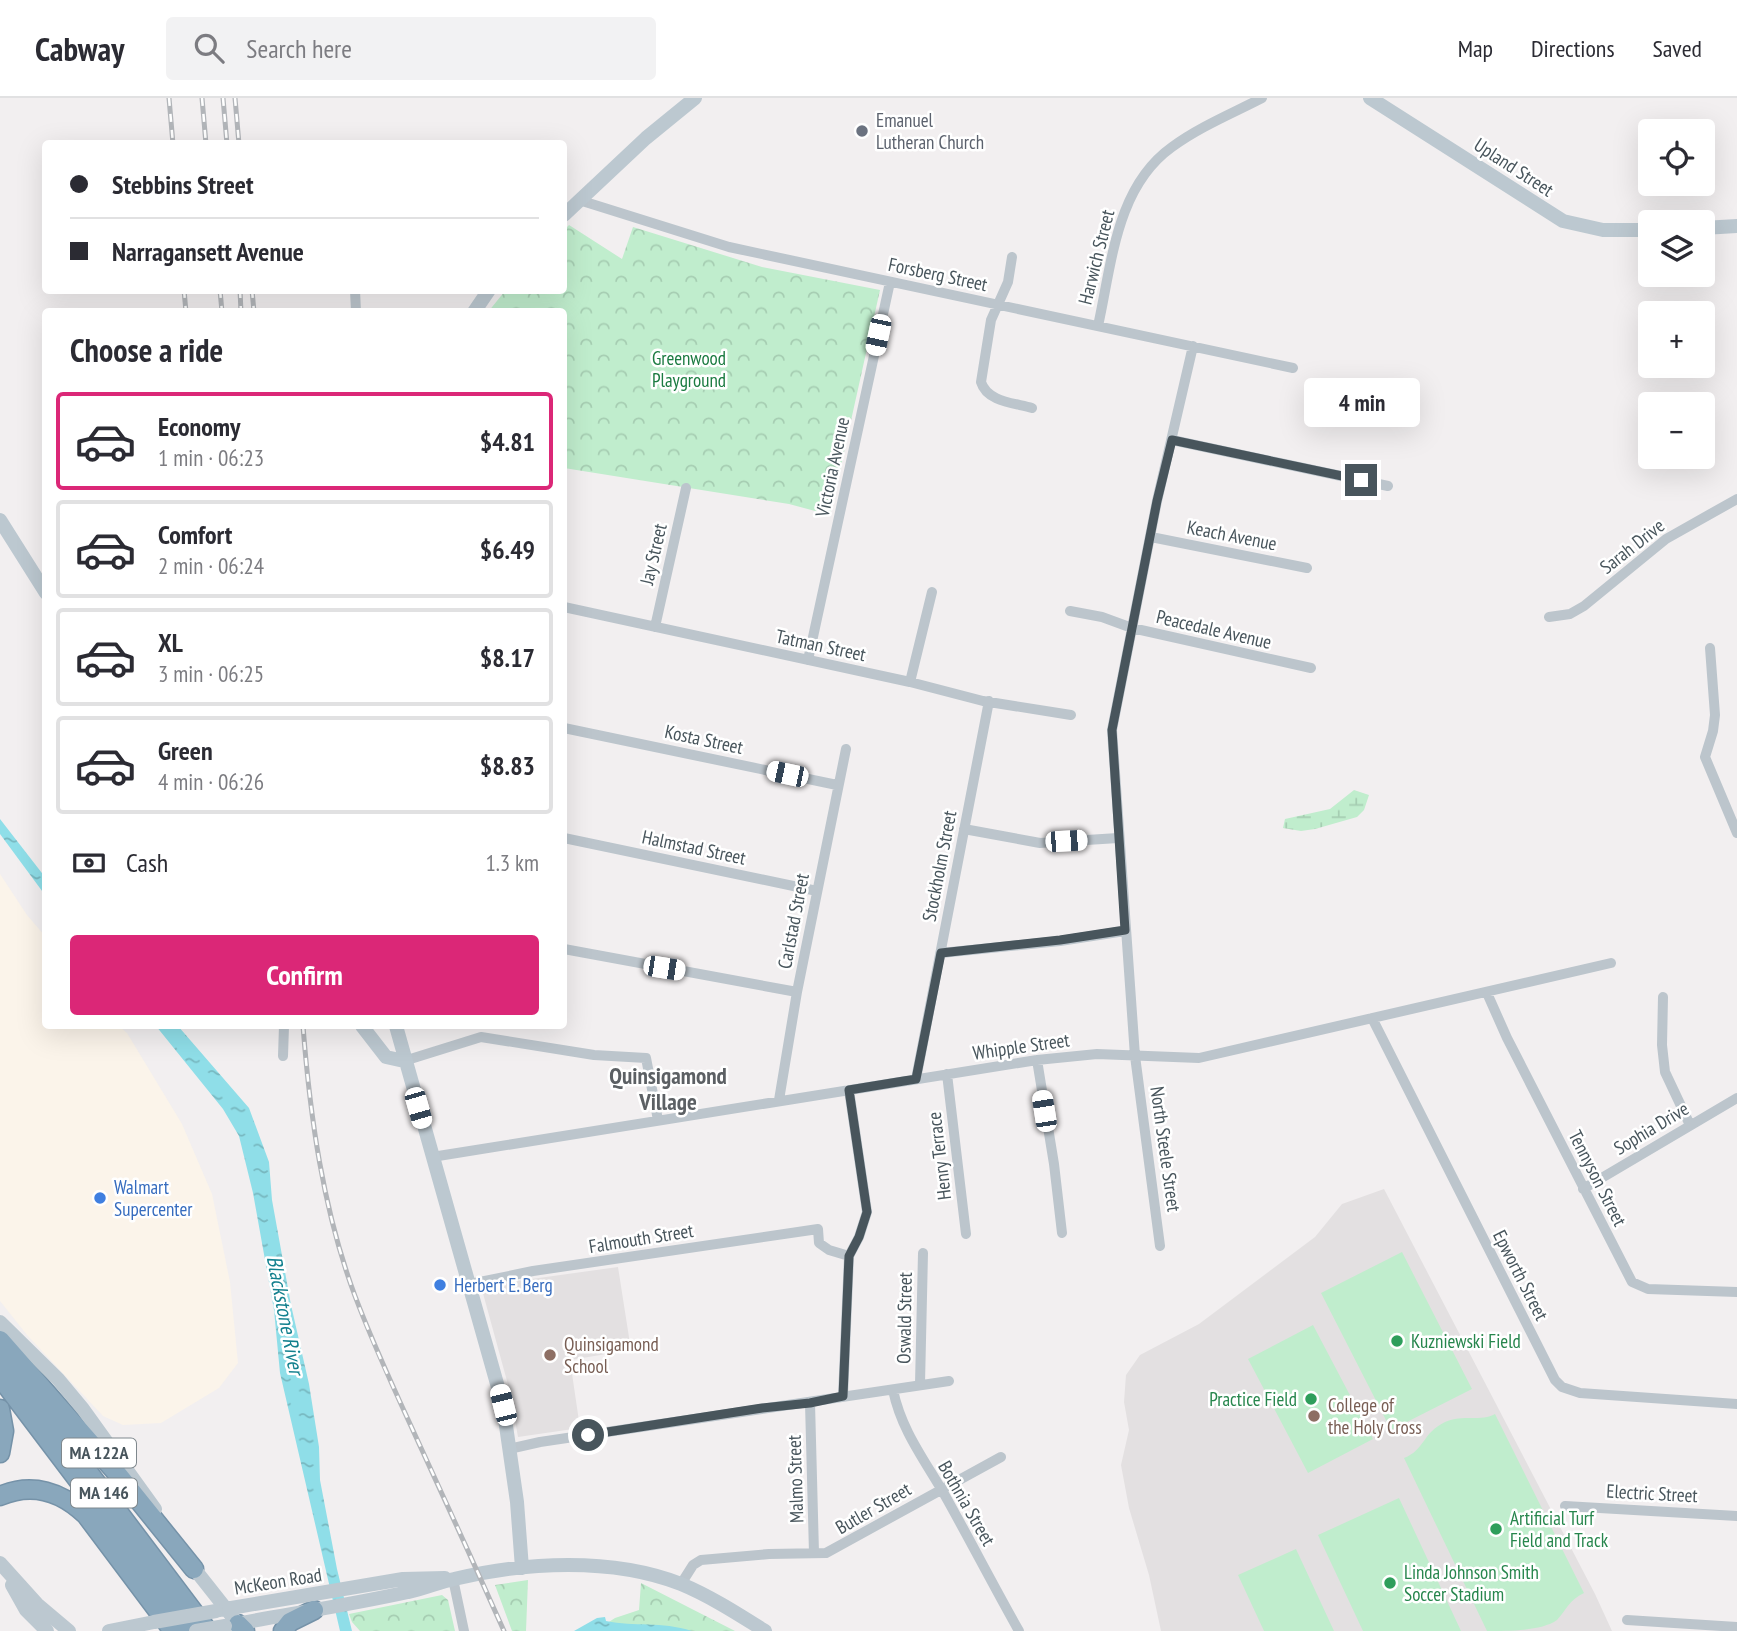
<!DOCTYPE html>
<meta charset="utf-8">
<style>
body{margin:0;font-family:"PT Sans Narrow",sans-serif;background:#f2f2f3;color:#2b2b33;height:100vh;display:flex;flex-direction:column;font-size:26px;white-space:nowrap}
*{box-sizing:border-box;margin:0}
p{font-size:23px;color:#7c7c81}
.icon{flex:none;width:38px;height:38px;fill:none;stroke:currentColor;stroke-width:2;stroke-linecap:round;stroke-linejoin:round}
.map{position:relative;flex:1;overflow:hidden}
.side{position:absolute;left:42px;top:210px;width:525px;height:721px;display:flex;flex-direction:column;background:#fff;border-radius:7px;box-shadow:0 7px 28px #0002}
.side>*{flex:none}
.guide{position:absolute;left:42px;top:42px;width:525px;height:154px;border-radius:7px;box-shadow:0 7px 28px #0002;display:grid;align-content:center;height:154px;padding:0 28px;background:#fff}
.buttons{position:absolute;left:1638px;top:21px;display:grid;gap:14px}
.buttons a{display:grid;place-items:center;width:77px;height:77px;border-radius:7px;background:#fff;box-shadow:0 7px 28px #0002;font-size:35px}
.end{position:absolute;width:32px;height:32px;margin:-16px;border:9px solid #48555c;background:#fff;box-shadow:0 0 0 4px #fff}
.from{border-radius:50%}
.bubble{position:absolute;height:49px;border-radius:7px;background:#fff;box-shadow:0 7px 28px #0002;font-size:23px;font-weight:600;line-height:49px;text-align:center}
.car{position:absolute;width:21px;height:42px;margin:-21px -10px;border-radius:9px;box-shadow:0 0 5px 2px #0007;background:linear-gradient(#fff 24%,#345 0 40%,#fff 0 76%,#345 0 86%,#fff 0)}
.guide b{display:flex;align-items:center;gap:24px;height:66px;font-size:26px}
.guide b+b{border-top:2px solid #e1e1e2}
.guide i{width:18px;height:18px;background:#2b2b33}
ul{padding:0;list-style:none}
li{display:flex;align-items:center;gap:21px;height:98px;margin:0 14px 10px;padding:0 14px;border:4px solid #e1e1e2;border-radius:7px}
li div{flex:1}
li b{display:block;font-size:26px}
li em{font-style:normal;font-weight:600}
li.active{border-color:#db2777}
li>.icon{width:63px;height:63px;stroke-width:1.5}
h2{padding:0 28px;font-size:32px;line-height:84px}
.pay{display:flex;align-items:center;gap:18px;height:77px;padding:0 28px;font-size:26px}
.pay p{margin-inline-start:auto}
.button{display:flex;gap:14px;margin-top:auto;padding:14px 28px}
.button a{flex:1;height:80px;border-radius:7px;background:#db2777;color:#fff;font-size:28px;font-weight:600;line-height:80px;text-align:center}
header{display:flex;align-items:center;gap:42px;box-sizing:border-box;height:98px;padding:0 35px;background:#fff;border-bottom:2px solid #e1e1e2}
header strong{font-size:33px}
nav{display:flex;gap:38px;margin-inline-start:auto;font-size:24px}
.search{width:490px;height:63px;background:#f2f2f3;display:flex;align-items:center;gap:18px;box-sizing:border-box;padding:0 24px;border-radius:7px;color:#7c7c81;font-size:26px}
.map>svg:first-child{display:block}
</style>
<header>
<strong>Cabway</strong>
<div class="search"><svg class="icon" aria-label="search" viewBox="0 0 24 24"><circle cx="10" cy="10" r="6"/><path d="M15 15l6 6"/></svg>Search here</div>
<nav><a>Map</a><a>Directions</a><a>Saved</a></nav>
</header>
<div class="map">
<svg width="1737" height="1533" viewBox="0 0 1737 1533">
<defs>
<pattern id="wetland-marsh" width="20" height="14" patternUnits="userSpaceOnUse" patternTransform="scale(1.75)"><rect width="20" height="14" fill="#c0edcd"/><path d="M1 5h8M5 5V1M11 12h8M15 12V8" fill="none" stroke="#a6cdb2"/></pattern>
<pattern id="park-crowns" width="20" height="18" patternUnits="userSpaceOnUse" patternTransform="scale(1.75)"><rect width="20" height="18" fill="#c0edcd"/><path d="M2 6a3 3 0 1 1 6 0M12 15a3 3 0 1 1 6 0" fill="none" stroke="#a6cdb2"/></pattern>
<pattern id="water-ripples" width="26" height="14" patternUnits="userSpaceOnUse" patternTransform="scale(1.75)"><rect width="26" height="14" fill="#8fdee8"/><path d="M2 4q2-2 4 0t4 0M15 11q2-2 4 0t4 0" fill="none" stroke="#77b7bf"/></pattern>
</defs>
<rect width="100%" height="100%" fill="#f2eff0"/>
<!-- commercial -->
<path fill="#fbf4ea" d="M0,776L27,817L45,838L46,928H119L127,935L182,1026L212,1096L230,1184L238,1265L219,1290L161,1325L123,1327L103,1318L27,1237L0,1203Z"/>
<!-- education -->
<path fill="#e3e0e1" d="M1384,1091L1595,1496L1612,1533H1161L1149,1477L1129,1410L1121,1367L1129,1332L1124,1304L1126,1277L1140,1257L1199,1226L1315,1139L1342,1106Z
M618,1169L631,1252L570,1262L580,1330L518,1339L510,1294L481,1188Z"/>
<!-- grass -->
<path fill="#c0edcd" d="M1402,1154L1472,1291L1391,1332L1321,1195Z
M1313,1227L1373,1341L1308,1375L1248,1261Z
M1495,1316L1584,1495C1569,1502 1567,1511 1557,1522C1542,1533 1508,1533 1487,1533L1404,1360C1425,1352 1422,1335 1445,1324C1462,1316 1482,1324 1495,1316Z
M1399,1400L1461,1533H1363L1318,1437Z
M1296,1451L1334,1533H1264L1238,1477Z"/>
<!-- wetland -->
<path fill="url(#wetland-marsh)" d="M1354,692L1369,697L1364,712L1357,719L1315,731L1301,733L1283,730L1285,721L1330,711Z"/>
<!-- park -->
<path fill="url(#park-crowns)" d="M569,127L622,161L633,129L762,169L880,192L830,417L789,406L564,370V214H488L505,193L564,192V132Z
M528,1482L526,1533H512L495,1487Z
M641,1485L735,1533H595L615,1520L639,1512Z
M442,1497L448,1502L455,1533H360L352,1524L349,1516Z"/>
<!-- water -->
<path fill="url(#water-ripples)" d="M0,721L45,779V797L0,736Z
M156,928H178L249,1010L269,1064L272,1102L291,1207L309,1286L319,1349L320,1382L337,1471L352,1533H340L280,1275L274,1212L253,1095L239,1038L223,1011Z
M605,1519L606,1523C635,1529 661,1523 692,1533H574L597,1520Z"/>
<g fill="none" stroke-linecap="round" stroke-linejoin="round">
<defs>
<path id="highway" d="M0,1242L115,1373L194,1471
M0,1257L208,1533
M0,1279L192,1533
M0,1311L4,1333L0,1355
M0,1398C32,1384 62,1394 86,1417L173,1533
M238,1526L245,1533
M283,1533L290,1524L314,1512"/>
</defs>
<!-- highway casing -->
<use href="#highway" stroke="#7592a8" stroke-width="21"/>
<!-- street -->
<path stroke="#bcc5cc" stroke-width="10" d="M579,102L729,149L1293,270
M1012,159L1008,184L991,222L981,284C987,304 1015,305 1032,310
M355,192L356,214
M1098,228C1112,165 1116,89 1172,49C1199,29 1233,15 1262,0
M1172,342L1388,388
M1151,439L1307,470
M564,509L910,584L983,603L1071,617
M1070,513L1102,519L1132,530L1311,570
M1549,519L1570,516L1584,508L1666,441L1737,401
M655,529L686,390
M1710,550L1715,617L1713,633L1705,659L1737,735
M808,562L890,184
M910,584L932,494
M564,630L837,687
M964,731L1040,745L1118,740
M564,740L817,793
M564,851L797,894
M941,855L1060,843L1125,833
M1487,895L1507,940L1632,1184L1648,1191L1737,1194
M1663,899L1662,947L1665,974L1690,1027
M1372,920L1555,1282L1562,1289L1580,1295L1737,1306
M283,958L284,928
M1037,962L1054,1066L1062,1135
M404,963L481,939L594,957L646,960L658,1022
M947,976L966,1136
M916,981L989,603
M779,1002L797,894L846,651
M432,1059L1037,962L1097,956L1199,960L1611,865
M1583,1091L1737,1000
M1160,1148L1135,958L1112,632L1157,403L1193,248
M470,1186L533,1173L818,1131L819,1145L829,1152L849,1158
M920,1286L923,1155
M893,1292C901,1331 923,1360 943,1394C969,1440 993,1487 1019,1533
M843,1298L849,1158L859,1139L867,1114L849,992
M810,1305L814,1455
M509,1351L540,1344L949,1283
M1565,1408L1737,1418
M453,1481L464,1533
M681,1486L693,1467L701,1462L769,1456L826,1455L1001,1359
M1627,1522L1737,1529"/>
<!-- secondary -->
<path stroke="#bcc8d0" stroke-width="14" d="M1370,0L1563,123L1603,132H1650
M564,117L646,40L695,0
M1703,130L1737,128
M474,214L489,192
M0,422L46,495
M362,928L386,959L404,963
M396,928L503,1307L517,1404L522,1470
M0,1224L58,1281L83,1311L155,1411
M189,1464L238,1526
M0,1465L37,1506L69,1533
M12,1487L26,1512L47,1533
M219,1512L403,1481L445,1480
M230,1527C289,1516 349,1507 408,1494C424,1491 439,1484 454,1481C525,1464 612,1459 681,1486C710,1498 738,1516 765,1533
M109,1533L154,1524"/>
<!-- highway -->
<use href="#highway" stroke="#89a7bc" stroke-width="18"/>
<defs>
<path id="rail" d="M169,0L173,46
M202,0L206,46
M223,0L227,46
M235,0L239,46
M184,192L186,214
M220,192L222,214
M240,192L241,214
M252,192L254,214
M303,928C310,1018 323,1112 355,1198C373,1246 395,1293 416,1339C446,1404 475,1468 504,1533"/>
</defs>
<!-- rail casing -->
<use href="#rail" stroke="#b2b5b9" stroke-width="5"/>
<!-- rail -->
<use href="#rail" stroke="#fff" stroke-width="2.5" stroke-dasharray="8" stroke-linecap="butt"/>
<!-- secondary-bridge -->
<path stroke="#bcc8d0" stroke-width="14" d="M154,1524L216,1513
M196,1533L225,1528"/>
</g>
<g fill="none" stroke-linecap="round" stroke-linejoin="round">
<!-- route -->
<path stroke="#48555c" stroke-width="9" d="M588,1337L762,1310L810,1305L843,1298L849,1158L859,1139L867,1114L849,992L916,981L941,855L1060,842L1125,832L1112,632L1157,403L1172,342L1361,382"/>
</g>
<!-- markers -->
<circle fill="#6b7280" stroke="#fff" stroke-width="2.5" cx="862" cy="33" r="7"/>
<g fill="#3f7fe0" stroke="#fff" stroke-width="2.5">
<circle cx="100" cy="1100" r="7"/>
<circle cx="440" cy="1187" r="7"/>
</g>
<g fill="#2e9e5b" stroke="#fff" stroke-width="2.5">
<circle cx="1397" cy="1243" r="7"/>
<circle cx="1311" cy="1301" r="7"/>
<circle cx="1496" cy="1431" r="7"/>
<circle cx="1390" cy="1485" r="7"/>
</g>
<g fill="#8d6e63" stroke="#fff" stroke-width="2.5">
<circle cx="550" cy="1257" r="7"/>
<circle cx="1314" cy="1318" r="7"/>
</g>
<g text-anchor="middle" stroke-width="5" stroke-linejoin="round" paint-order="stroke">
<!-- shield labels -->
<g fill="#fff" stroke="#7f888d" stroke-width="2">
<rect x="62" y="1340.5" width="74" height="29" rx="5"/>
<rect x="71" y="1380.5" width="66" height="29" rx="5"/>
</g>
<g font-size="18" font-weight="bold" fill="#48555c">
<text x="99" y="1361">MA 122A</text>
<text x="104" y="1401">MA 146</text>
</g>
<!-- worship labels -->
<g font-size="19" fill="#5b616d" stroke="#fff" text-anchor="start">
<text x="876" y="29">Emanuel<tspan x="876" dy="22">Lutheran Church</tspan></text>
</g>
<!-- street labels -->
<g font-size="19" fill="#48555c" stroke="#fff">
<text transform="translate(1514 69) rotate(33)" y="7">Upland Street</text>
<text transform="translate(1096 159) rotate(-76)" y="7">Harwich Street</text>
<text transform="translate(938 176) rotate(12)" y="7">Forsberg Street</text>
<text transform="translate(832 369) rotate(-78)" y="7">Victoria Avenue</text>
<text transform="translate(1232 437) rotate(11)" y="7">Keach Avenue</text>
<text transform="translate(1632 448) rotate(-38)" y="7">Sarah Drive</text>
<text transform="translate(653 456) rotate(-77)" y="7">Jay Street</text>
<text transform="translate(1214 531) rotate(13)" y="7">Peacedale Avenue</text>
<text transform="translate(821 547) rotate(12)" y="7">Tatman Street</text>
<text transform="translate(704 641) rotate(12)" y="7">Kosta Street</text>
<text transform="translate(694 749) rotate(12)" y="7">Halmstad Street</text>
<text transform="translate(939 768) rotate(-79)" y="7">Stockholm Street</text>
<text transform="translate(793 823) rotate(-79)" y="7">Carlstad Street</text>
<text transform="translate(1021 948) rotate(-8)" y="7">Whipple Street</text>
<text transform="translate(1651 1030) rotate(-31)" y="7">Sophia Drive</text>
<text transform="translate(1166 1051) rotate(82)" y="7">North Steele Street</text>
<text transform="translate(939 1058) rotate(-97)" y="7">Henry Terrace</text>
<text transform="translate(1598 1080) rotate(63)" y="7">Tennyson Street</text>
<text transform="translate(641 1140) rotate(-9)" y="7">Falmouth Street</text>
<text transform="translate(1521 1177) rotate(63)" y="7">Epworth Street</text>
<text transform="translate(904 1220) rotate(-89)" y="7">Oswald Street</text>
<text transform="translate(795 1381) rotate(-92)" y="7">Malmo Street</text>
<text transform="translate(1652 1395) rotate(3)" y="7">Electric Street</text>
<text transform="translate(967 1405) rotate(60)" y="7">Bothnia Street</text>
<text transform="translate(873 1410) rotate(-30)" y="7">Butler Street</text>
<text transform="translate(278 1483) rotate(-9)" y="7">McKeon Road</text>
</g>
<!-- park labels -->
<g font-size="19" fill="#1b7b41" stroke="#fff">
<text x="689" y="267">Greenwood<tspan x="689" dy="22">Playground</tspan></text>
</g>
<!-- shop labels -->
<g font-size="19" fill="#366cbe" stroke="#fff" text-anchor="start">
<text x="114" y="1096">Walmart<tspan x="114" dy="22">Supercenter</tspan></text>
<text x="454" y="1194">Herbert E. Berg</text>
</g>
<!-- leisure labels -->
<g font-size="19" fill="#27864d" stroke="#fff" text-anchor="start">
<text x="1411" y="1250">Kuzniewski Field</text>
<text x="1297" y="1308" text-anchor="end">Practice Field</text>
<text x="1510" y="1427">Artificial Turf<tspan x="1510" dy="22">Field and Track</tspan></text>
<text x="1404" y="1481">Linda Johnson Smith<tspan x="1404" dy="22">Soccer Stadium</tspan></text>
</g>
<!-- education labels -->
<g font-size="19" fill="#785e54" stroke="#fff" text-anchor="start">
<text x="564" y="1253">Quinsigamond<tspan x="564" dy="22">School</tspan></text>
<text x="1328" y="1314">College of<tspan x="1328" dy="22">the Holy Cross</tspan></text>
</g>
<!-- water labels -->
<g font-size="21" font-style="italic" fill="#13808e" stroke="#fff">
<text transform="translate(285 1217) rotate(79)" y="7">Blackstone River</text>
</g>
<!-- quarter labels -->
<g font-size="23" font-weight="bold" fill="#5c6064" stroke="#fff">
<text x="668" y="986">Quinsigamond<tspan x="668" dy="26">Village</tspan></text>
</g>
</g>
</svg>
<div class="buttons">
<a><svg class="icon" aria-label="locate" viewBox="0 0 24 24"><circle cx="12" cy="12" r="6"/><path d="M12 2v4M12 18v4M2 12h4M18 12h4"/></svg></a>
<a><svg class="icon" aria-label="layers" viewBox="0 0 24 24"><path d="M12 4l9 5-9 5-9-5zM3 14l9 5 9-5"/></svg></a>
<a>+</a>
<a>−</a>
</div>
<i class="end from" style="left:588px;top:1337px"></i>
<i class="end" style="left:1361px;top:382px"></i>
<div class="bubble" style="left:1304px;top:280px;width:116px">4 min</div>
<i class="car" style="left:878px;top:237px;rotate:192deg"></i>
<i class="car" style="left:787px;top:676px;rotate:282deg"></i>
<i class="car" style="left:1066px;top:743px;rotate:87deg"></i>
<i class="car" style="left:664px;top:870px;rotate:99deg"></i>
<i class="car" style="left:418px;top:1010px;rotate:164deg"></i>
<i class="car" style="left:1044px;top:1013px;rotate:351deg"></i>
<i class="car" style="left:503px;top:1307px;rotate:346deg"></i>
<div class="guide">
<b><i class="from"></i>Stebbins Street</b>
<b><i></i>Narragansett Avenue</b>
</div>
<section class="side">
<h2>Choose a ride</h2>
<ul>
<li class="active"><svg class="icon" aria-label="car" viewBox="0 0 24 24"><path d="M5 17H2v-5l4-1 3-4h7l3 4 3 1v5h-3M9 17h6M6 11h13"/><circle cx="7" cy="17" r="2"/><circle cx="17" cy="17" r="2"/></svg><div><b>Economy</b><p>1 min · 06:23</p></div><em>$4.81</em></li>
<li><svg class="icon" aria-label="car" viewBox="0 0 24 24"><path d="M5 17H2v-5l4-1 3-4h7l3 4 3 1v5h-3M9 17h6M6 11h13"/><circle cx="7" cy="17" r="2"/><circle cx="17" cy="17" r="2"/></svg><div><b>Comfort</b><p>2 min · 06:24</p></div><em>$6.49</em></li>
<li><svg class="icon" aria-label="car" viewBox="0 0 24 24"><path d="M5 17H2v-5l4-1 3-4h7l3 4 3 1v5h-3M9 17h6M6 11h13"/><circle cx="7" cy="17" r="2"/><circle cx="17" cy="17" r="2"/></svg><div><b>XL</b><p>3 min · 06:25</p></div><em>$8.17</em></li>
<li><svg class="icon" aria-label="car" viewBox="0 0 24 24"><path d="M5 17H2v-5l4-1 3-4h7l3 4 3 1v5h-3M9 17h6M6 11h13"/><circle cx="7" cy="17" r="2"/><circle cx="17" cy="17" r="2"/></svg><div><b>Green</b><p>4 min · 06:26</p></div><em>$8.83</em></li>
</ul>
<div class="pay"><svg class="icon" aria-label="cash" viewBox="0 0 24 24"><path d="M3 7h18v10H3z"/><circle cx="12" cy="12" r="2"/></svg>Cash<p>1.3 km</p></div>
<div class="button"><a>Confirm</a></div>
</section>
</div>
